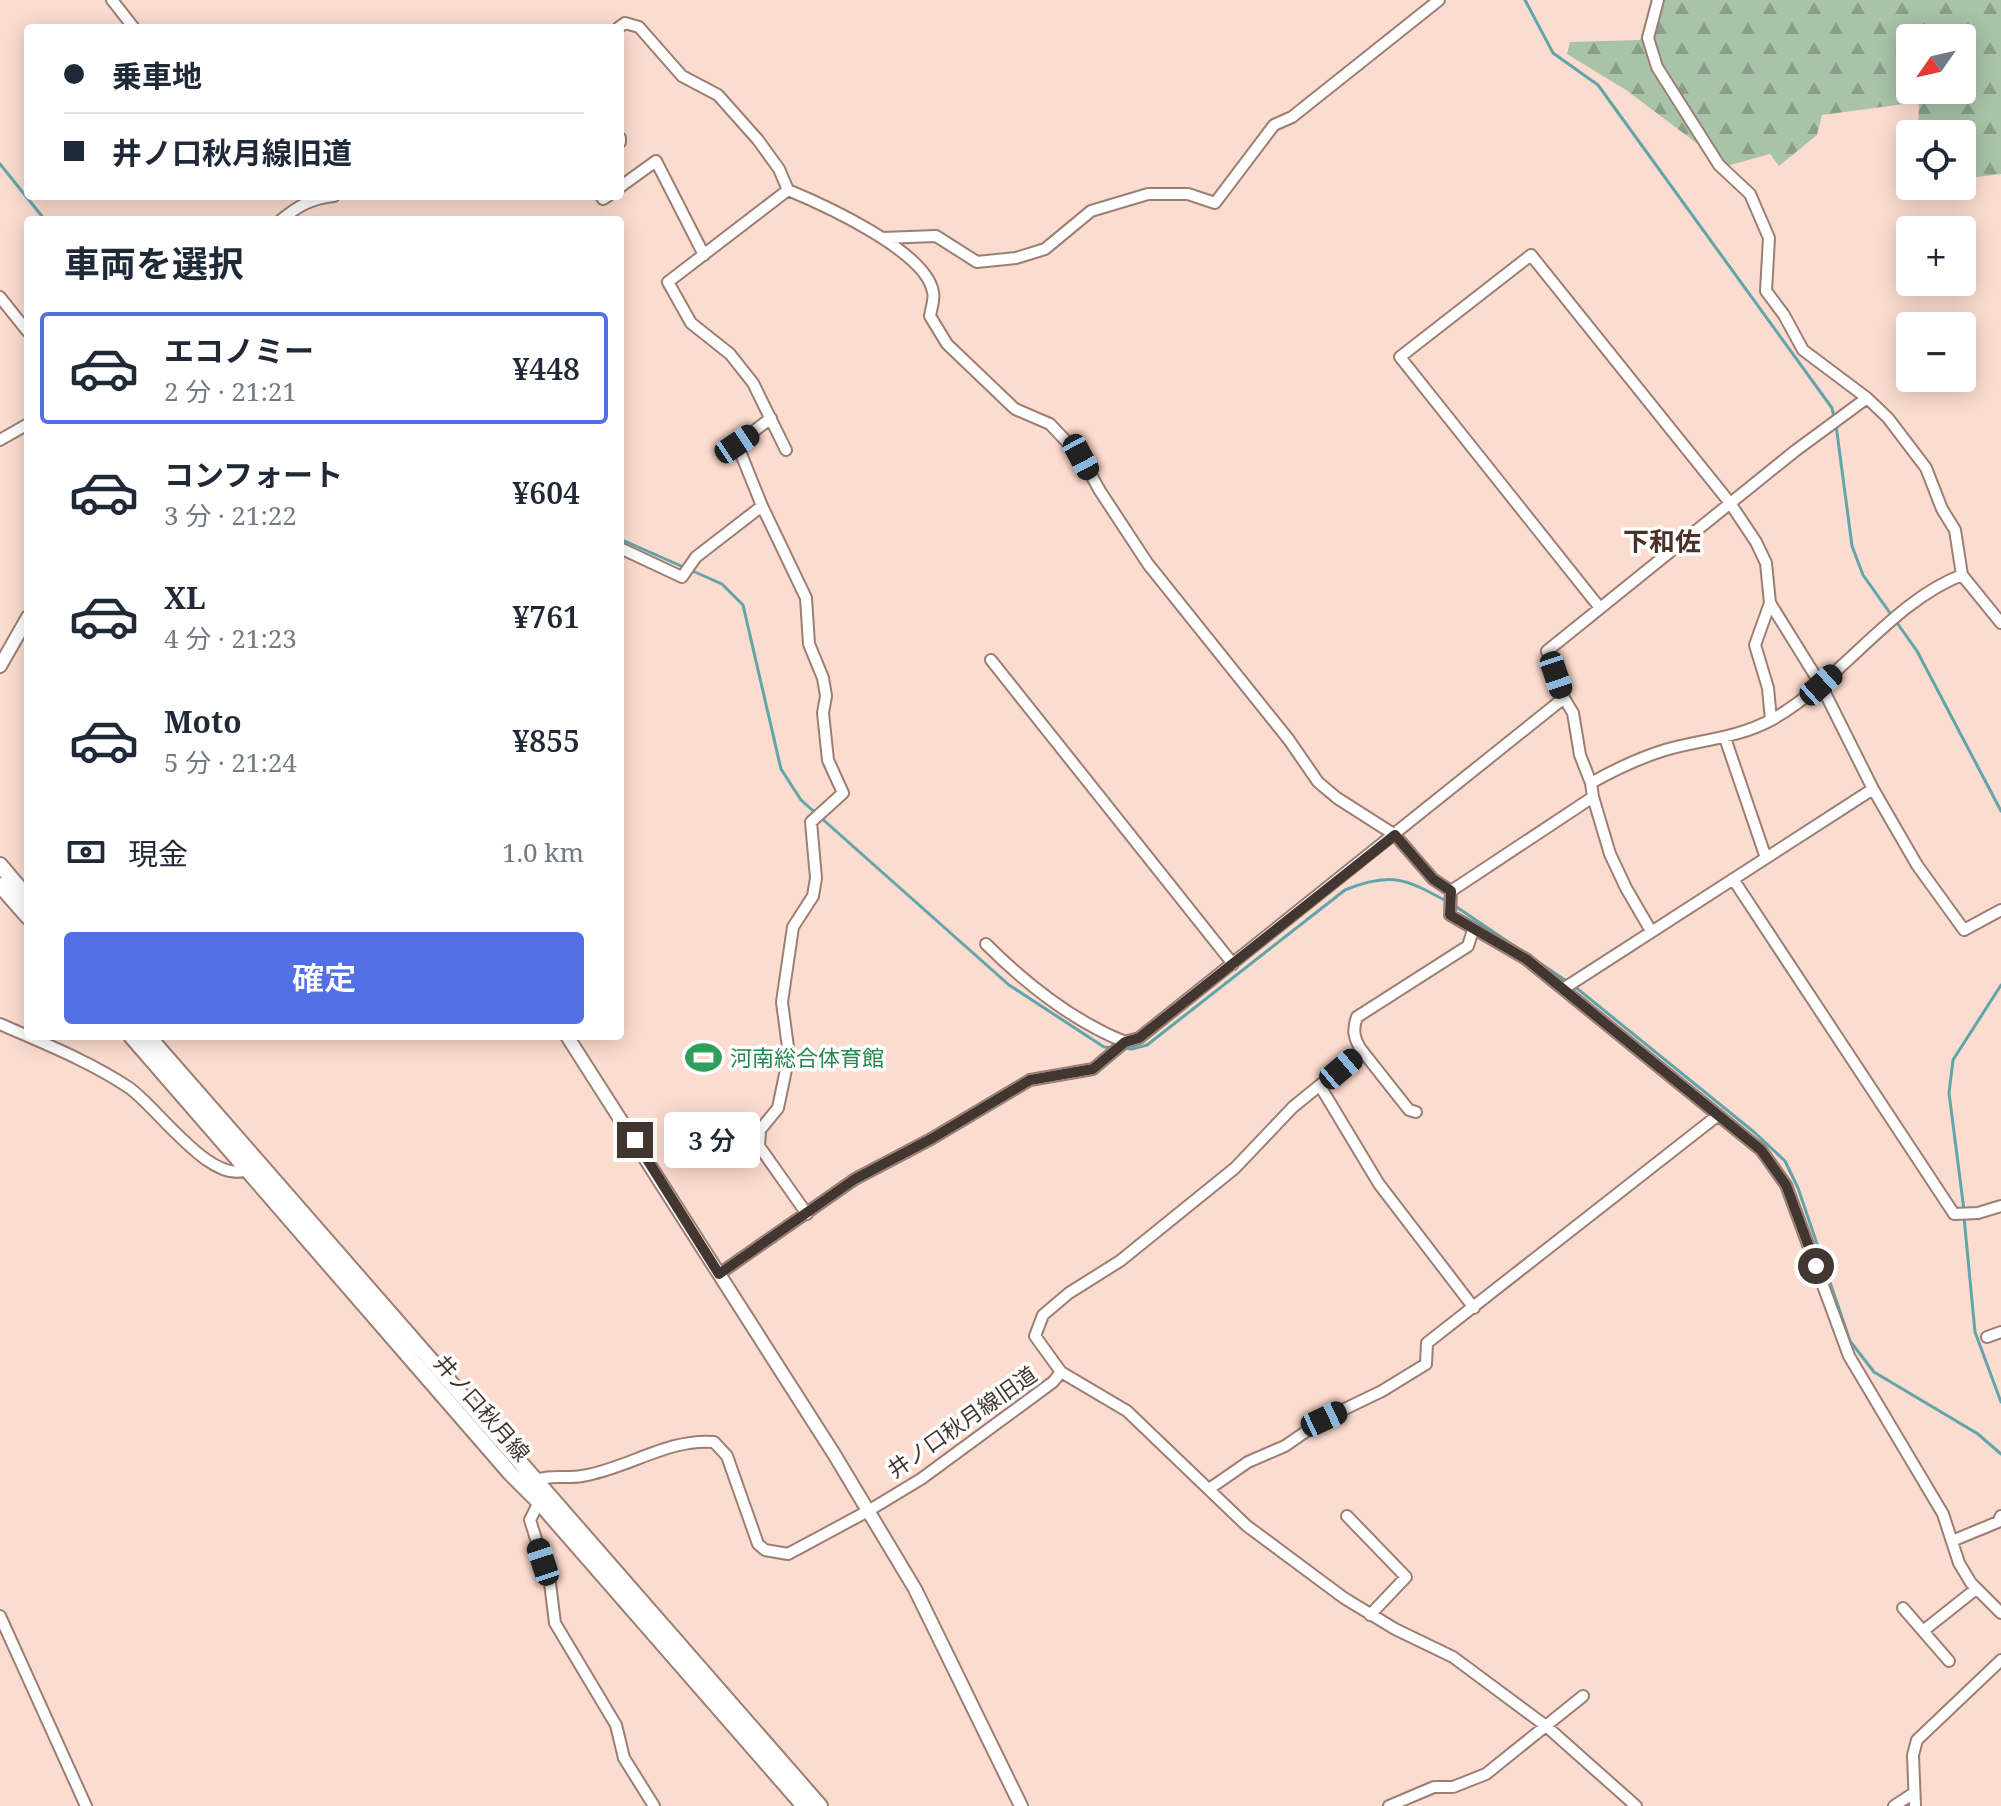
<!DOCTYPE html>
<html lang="ja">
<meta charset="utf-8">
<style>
body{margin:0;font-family:"Noto Serif","Noto Sans JP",serif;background:#f2f2f3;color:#1f2937;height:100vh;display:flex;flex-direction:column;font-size:30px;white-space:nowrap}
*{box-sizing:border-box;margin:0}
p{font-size:26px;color:#747a83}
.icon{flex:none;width:44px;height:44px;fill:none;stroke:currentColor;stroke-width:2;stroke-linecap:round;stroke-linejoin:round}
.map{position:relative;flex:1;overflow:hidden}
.panel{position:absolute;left:24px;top:216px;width:600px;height:824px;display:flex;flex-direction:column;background:#fff;border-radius:8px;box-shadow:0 4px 20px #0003}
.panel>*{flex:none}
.banner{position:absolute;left:24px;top:24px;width:600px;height:176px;border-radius:8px;box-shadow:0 4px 20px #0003;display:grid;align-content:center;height:176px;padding:0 40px;background:#fff}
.needle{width:52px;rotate:236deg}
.fabs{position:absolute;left:1896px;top:24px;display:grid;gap:16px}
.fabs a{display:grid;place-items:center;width:80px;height:80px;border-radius:8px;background:#fff;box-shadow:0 4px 20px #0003;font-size:40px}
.end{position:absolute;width:36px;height:36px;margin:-18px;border:10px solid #423631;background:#fff;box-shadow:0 0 0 4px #fff}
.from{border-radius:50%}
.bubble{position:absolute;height:56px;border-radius:8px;background:#fff;box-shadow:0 4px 20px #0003;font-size:26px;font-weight:600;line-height:56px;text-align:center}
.car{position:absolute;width:24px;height:48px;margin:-24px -12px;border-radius:10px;box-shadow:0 0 6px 2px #0007;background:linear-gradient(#222 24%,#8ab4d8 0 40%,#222 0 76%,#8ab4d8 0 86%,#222 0)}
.banner b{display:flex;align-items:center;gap:28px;height:76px;font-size:30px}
.banner b+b{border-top:2px solid #e0e1e3}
.banner i{width:20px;height:20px;background:#1f2937}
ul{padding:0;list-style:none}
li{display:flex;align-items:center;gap:24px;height:112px;margin:0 16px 12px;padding:0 24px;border:4px solid transparent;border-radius:8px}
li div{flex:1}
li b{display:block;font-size:30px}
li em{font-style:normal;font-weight:600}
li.on{border-color:#536fe4}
li>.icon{width:72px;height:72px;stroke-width:1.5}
h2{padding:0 40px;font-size:36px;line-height:96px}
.pay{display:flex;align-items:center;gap:20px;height:88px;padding:0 40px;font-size:30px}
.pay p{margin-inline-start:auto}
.cta{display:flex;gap:16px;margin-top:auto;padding:16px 40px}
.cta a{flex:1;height:92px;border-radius:8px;background:#536fe4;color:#fff;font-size:32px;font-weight:600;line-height:92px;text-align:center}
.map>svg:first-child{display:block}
</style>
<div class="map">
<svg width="2001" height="1806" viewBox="0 0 2001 1806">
<defs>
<pattern id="forest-firs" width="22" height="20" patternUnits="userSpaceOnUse" patternTransform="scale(2)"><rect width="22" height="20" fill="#a8c3a8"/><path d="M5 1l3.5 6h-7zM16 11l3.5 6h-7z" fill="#8a9f89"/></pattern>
</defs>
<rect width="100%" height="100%" fill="#fcdccf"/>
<!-- forest -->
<path fill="url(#forest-firs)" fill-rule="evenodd" d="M1651,0H2001V174L1962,179V134H1918L1919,102L1822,115L1817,135L1779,166L1770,154L1727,166L1626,90L1567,54L1570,42L1640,40ZM1910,38H1962V90H1910Z"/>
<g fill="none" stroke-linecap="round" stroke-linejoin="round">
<!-- stream -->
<path stroke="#61a5ac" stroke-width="3" d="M1525,0L1553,53L1598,85L1832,408L1834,418
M0,164L45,220
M1836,425L1852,546L1863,575L1917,651L2001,811
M620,539L722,584L743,605L781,769L801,800L1009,985L1104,1047L1114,1048
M1455,906L1568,982
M1574,986L1754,1132L1785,1161L1798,1188L1850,1341L1874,1372L1978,1434L2001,1454
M1122,1048L1132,1049L1147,1045L1345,890C1391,871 1406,879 1448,902
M1964,1210L1949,1093L1953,1060L2001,985
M1964,1217L1975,1332L2001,1402"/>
<defs>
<path id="minor" d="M112,0L134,28
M1658,0L1648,38L1657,67L1719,165L1750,194L1769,238L1766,291L1784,315L1803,350L1867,398L1888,418L1926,468L1942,509L1955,530L1962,575L2001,623
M618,28L625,23L639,27L682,76L718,95L758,140L779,169L788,190C824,205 926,251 933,292C935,298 931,309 930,316L947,344L1015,409L1050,424L1081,457L1100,491L1148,564L1289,740L1318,782L1337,798L1395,835L1433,879L1451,891
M620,138V142
M620,187L656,161L704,255
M601,196L603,199L608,196
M281,220C298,206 312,198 334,196
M883,238L936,236L977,262L1016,258L1045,249L1091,211L1148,194H1188L1215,203L1274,125L1292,117L1439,0
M0,297L28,332
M771,418L737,444L762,506L806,598L809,644L823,678L826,696L823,713L828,760L843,793L811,822L816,878L813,896L793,927L782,1002L789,1055L778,1108L760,1130L759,1146L807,1214
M0,440L28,424
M786,450L753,383L730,354L691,323L668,282L788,190
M620,548L682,577L696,557L762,506
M1770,603L1755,645L1768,688L1771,720
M1600,608L1400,357L1531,255L1730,503L1756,542L1766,563L1770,603L1821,685L1873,789L1917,865L1964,930L2001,910
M991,660L1233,964
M1564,698L1573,713L1580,755L1591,783L1593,797L1610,854L1626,888L1651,931
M1725,738L1766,858
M1591,783C1614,770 1639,758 1665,750C1700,740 1738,738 1771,720C1839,683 1891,602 1962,575
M1593,797L1451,891L1450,915L1526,959L1761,1150L1786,1185L1849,1356L1943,1514L1959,1563L1971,1583L2001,1613
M1733,879L1954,1214L1978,1213L2001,1206
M1473,930L1468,946L1357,1017C1352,1030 1354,1039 1362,1051L1293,1107L1235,1168L1120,1261L1069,1293L1043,1315L1035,1336L1061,1372L1127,1411L1247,1526L1344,1598L1395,1629L1453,1657L1546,1726L1636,1806
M986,944C1025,983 1073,1021 1125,1042L1139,1038L1564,698L1547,651L1795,451L1867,398
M1563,989L1873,789
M0,1024C43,1043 89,1061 128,1087C156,1105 214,1191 250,1168
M1360,1048L1409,1110L1416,1112
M1320,1086L1379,1184L1474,1308
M719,1274L855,1179L931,1139L1030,1080L1093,1069L1125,1042
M1987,1337L2001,1332
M533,1481C549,1474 565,1479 582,1476C627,1469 668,1438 714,1442L727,1456L758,1544L765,1550L788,1554L868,1511L921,1479L1053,1382L1061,1372
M1209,1489L1248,1462L1285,1446L1324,1419L1382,1391L1426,1364L1427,1343L1717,1116
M539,1502L530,1520L550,1583L555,1623L616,1725L624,1758L654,1806
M1347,1516L1406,1577L1370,1615
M1952,1541L1998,1522L2001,1516
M1903,1608L1949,1661
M0,1616L86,1806
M1923,1631L1976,1589
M1389,1806L1434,1787H1453L1486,1774L1583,1696
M1894,1806L1914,1793
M1915,1806L1913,1755L1917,1740L2001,1660"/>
<path id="tertiary" d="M0,666L28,617
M567,1036L834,1454L915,1589L1021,1806"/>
<path id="secondary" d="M0,865L28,898
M0,885L28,917
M131,1036L510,1473L539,1502L804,1806
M148,1036L820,1806"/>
</defs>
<!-- minor casing -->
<use href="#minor" stroke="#9c7f74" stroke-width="14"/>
<!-- tertiary casing -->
<use href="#tertiary" stroke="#9c7f74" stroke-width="16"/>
<!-- secondary casing -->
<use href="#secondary" stroke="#9c7f74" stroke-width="18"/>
<!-- minor -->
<use href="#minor" stroke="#fff" stroke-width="10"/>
<!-- tertiary -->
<use href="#tertiary" stroke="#fff" stroke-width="12"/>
<!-- secondary -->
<use href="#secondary" stroke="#fff" stroke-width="14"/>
</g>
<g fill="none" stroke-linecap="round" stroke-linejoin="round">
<!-- route -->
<path stroke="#423631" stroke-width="10" d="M635,1140L719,1274L855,1179L931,1139L1030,1080L1093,1069L1125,1042L1139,1038L1395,835L1433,879L1451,891L1450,915L1526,959L1761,1150L1786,1185L1816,1266"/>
</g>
<!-- icons -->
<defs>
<symbol id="stadium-bare" viewBox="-9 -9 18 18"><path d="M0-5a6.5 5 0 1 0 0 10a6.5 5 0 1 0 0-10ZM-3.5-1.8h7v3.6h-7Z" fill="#2e9e5b" stroke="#fff" stroke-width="2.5" paint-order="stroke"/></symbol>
</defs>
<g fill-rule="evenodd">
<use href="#stadium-bare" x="678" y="1032" width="51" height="51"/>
</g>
<g text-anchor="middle" stroke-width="7" stroke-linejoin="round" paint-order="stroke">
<!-- leisure labels -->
<g font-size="22" fill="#27864d" stroke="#fff" text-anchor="start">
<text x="730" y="1066">河南総合体育館</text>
</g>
<!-- street labels -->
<g font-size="22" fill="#423631" stroke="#fff">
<text transform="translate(482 1408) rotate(49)" y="8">井ノ口秋月線</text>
<text transform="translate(962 1422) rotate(-35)" y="8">井ノ口秋月線旧道</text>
</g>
<!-- quarter labels -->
<g font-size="26" font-weight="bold" fill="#4b3228" stroke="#fff">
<text x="1662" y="551">下和佐</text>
</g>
</g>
</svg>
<div class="fabs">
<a><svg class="needle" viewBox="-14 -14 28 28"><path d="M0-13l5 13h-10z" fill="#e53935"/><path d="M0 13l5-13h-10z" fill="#747a83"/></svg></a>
<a><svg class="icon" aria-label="locate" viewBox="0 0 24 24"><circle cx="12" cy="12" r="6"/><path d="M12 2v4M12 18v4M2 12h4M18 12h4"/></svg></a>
<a>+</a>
<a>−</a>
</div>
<i class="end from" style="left:1816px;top:1266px"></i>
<i class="end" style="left:635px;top:1140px"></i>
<div class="bubble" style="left:664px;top:1112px;width:96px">3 分</div>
<i class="car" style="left:737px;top:444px;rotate:56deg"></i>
<i class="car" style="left:1081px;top:457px;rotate:152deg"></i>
<i class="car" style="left:1556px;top:675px;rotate:161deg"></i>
<i class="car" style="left:1821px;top:685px;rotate:48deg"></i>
<i class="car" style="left:1341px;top:1069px;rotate:50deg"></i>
<i class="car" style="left:1324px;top:1419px;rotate:65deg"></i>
<i class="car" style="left:543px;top:1562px;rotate:342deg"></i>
<div class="banner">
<b><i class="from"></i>乗車地</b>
<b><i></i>井ノ口秋月線旧道</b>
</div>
<section class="panel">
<h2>車両を選択</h2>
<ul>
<li class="on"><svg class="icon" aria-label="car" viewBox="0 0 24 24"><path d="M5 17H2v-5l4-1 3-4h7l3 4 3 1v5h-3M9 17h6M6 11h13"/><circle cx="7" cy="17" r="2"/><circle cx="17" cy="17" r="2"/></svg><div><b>エコノミー</b><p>2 分 · 21:21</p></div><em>¥448</em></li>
<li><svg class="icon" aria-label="car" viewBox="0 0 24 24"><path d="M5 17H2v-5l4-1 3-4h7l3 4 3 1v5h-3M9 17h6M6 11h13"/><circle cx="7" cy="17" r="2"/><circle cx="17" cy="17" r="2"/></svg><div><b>コンフォート</b><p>3 分 · 21:22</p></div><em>¥604</em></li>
<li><svg class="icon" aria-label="car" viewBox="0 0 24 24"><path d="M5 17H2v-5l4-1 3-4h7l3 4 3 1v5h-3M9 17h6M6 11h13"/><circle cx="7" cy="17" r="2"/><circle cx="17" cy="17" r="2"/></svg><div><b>XL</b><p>4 分 · 21:23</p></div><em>¥761</em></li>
<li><svg class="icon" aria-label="car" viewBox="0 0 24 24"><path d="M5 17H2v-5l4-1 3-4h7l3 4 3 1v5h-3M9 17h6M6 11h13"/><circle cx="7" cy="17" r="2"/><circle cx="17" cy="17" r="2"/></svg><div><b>Moto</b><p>5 分 · 21:24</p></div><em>¥855</em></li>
</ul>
<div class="pay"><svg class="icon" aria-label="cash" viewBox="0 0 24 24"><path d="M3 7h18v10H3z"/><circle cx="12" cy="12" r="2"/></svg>現金<p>1.0 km</p></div>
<div class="cta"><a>確定</a></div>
</section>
</div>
